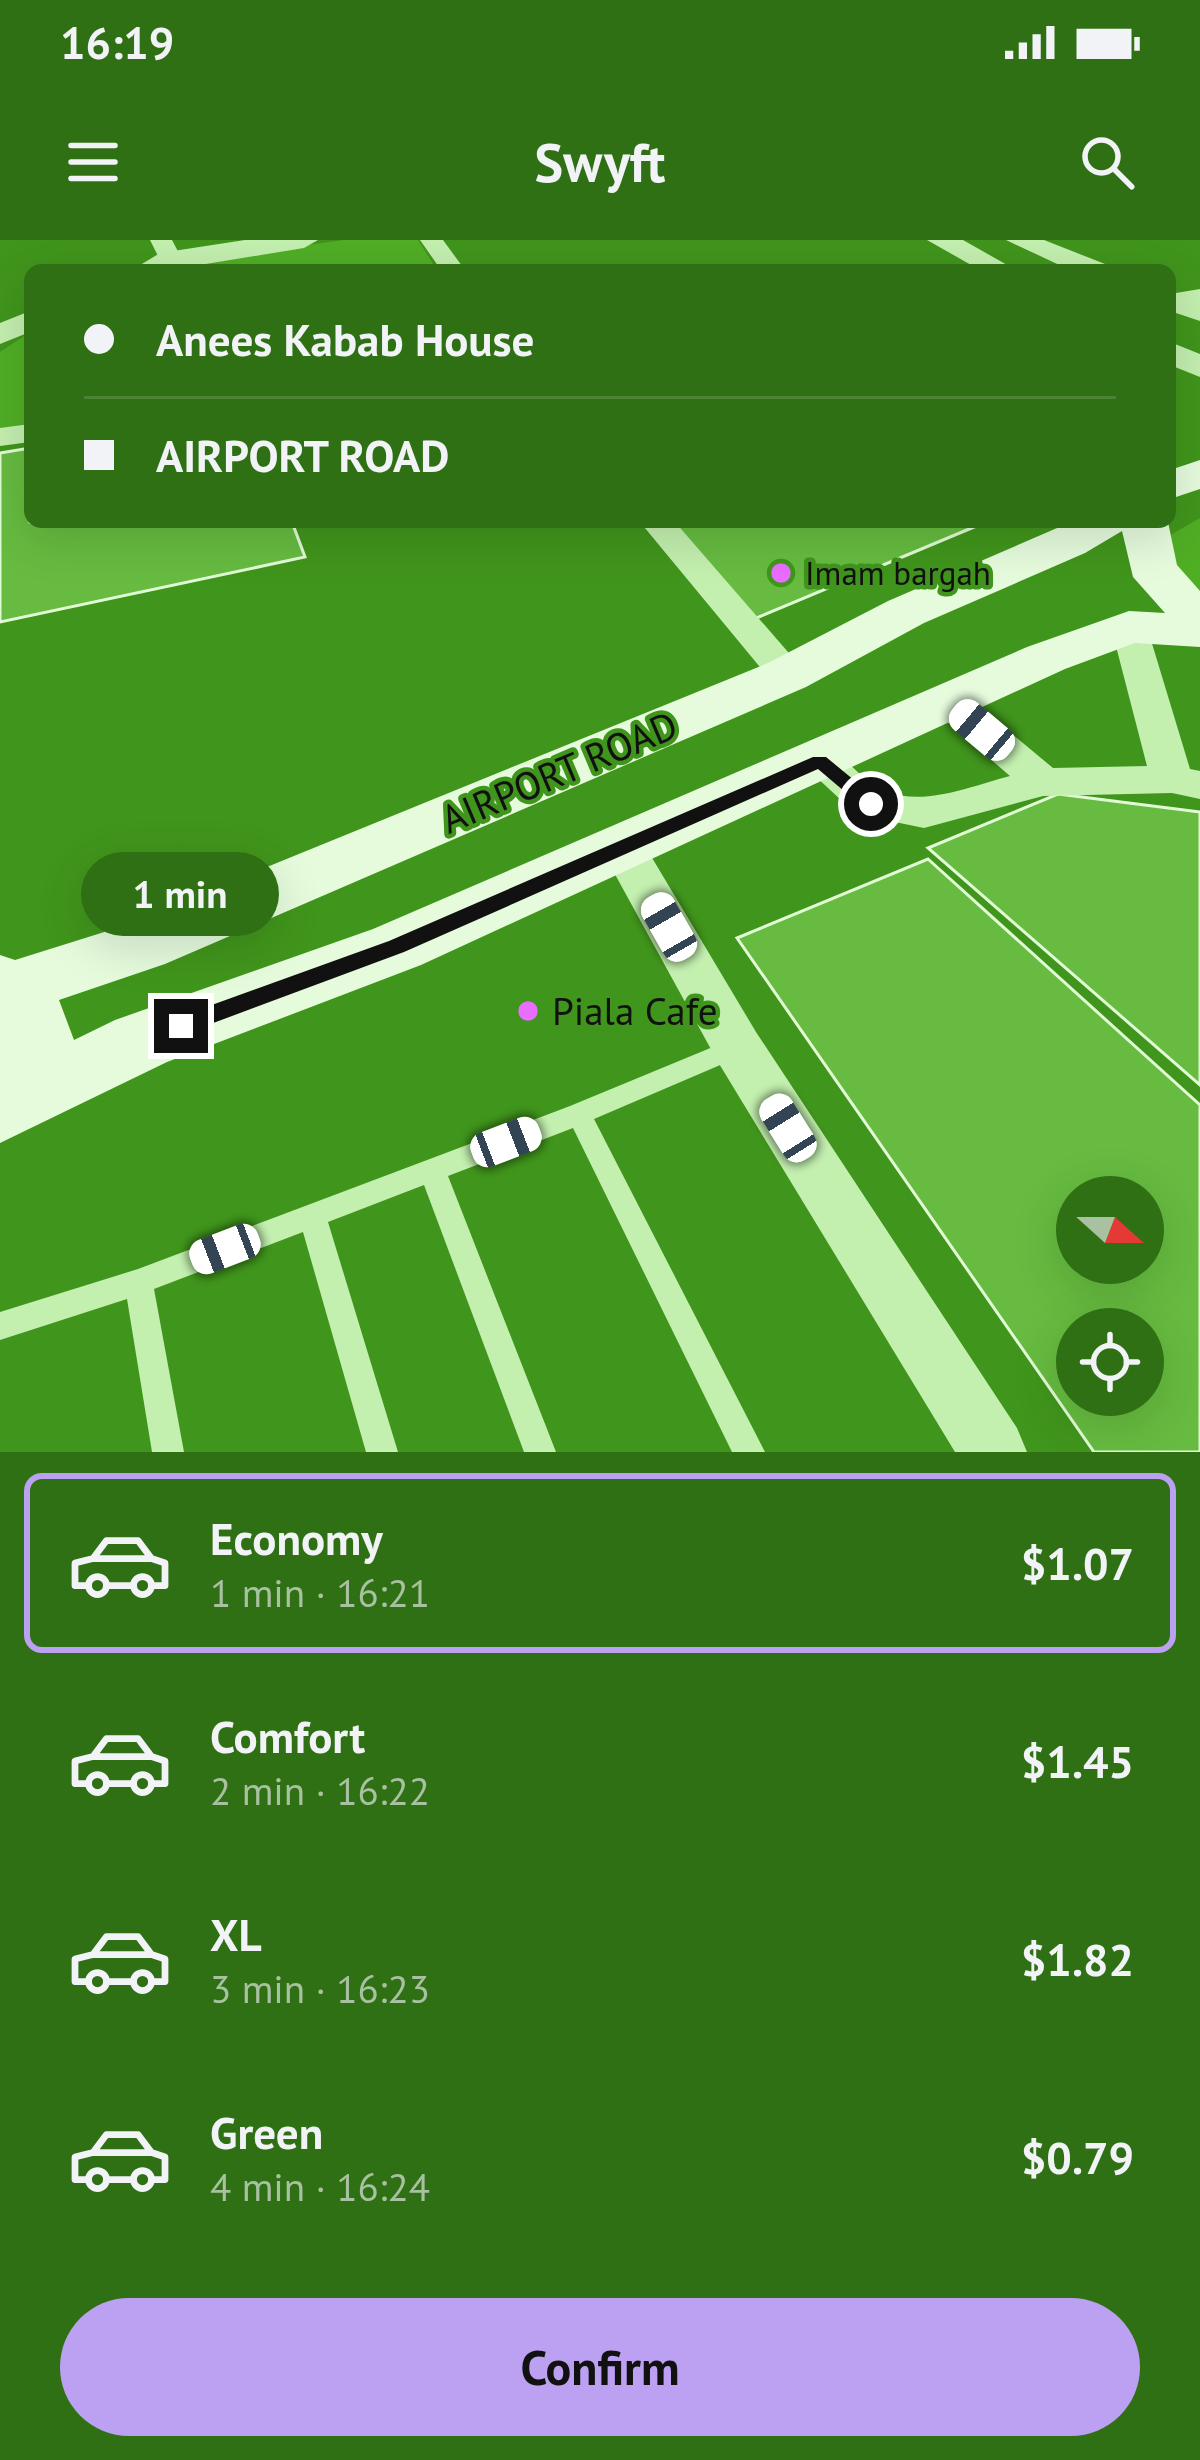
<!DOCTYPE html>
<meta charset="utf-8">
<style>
body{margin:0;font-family:"PT Sans",sans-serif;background:#38751e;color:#f1f3f6;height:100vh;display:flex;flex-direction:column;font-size:45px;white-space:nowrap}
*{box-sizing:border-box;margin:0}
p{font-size:39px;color:#a8c1a0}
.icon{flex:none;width:66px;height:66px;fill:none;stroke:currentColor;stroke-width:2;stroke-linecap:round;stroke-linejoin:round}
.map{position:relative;height:1212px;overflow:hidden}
.details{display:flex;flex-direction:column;background:#307015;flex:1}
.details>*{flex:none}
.top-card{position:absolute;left:24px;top:24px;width:1152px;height:264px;border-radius:18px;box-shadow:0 12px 48px #0002;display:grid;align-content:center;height:264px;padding:0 60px;background:#307015}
.needle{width:78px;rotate:111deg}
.tools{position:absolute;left:1056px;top:936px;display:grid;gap:24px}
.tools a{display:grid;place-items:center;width:108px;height:108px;border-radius:50%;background:#307015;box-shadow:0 12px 48px #0002;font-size:60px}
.end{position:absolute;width:54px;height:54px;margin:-27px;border:15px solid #111;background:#fff;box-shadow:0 0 0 6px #fff}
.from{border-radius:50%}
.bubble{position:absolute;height:84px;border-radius:42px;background:#307015;box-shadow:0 12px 48px #0002;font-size:39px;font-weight:600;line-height:84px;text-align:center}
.car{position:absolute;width:36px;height:72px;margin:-36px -18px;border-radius:15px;box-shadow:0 0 9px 3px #0007;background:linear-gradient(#fff 24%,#345 0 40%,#fff 0 76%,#345 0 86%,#fff 0)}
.top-card b{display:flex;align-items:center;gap:42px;height:114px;font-size:45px}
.top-card b+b{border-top:3px solid #4b8234}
.top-card i{width:30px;height:30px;background:#f1f3f6}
ul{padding:21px 0 0;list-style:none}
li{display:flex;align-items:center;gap:36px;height:180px;margin:0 24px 18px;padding:0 36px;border:6px solid transparent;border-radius:18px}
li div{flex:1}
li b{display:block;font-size:45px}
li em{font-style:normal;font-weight:600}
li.on{border-color:#bca0f2}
li>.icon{width:108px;height:108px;stroke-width:1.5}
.action{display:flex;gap:24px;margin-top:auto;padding:24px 60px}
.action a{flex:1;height:138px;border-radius:72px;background:#bca0f2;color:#111;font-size:48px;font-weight:600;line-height:138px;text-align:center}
.status{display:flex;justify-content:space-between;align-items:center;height:84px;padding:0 60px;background:#307015;direction:ltr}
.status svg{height:33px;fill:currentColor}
header{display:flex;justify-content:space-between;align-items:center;height:156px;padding:0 60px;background:#307015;font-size:54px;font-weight:600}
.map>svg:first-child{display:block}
</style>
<div class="status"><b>16:19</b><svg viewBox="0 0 49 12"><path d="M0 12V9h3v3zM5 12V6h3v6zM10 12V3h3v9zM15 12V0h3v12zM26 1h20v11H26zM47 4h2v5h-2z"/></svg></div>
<header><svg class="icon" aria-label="menu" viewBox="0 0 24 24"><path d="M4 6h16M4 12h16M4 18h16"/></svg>Swyft<svg class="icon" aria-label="search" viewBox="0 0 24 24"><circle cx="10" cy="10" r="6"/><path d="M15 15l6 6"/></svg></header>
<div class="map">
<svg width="1200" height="1212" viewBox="0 0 1200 1212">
<rect width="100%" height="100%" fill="#40951c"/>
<!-- green -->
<path fill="#50ae25" d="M343,0H418L437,30H169L190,22Z
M30,92V187L0,191V112Z
M1200,278V360L1170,330L1167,297Z"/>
<!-- building -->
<path fill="#66bb40" stroke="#e1fbd5" stroke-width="3" fill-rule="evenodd" d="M30,208V282H292L305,317L0,382V213Z
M658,282H986L742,384Z
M1058,554L1200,572V845L928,608Z
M928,619L1200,865V1212H1094L737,698ZM1077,957H1143V1023H1077ZM1077,1089H1143V1155H1077Z"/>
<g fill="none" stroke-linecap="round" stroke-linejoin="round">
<!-- service -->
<path fill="#c3efaf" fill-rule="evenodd" d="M737,797L746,800L749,807L746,814L594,879L765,1212H732L573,888L448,936L556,1212H524L424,945L328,982L398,1212H366L303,992L154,1049L184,1212H152L127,1059L0,1100V1072L138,1029L570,866Z"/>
<!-- minor -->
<path fill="#c3efaf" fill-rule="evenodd" d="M150,0H172L182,19L178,24H162Z
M420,0H443L465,30H441Z
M1200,49V63L1170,70V54Z
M30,184V202L0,206V188Z
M640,282H675L801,427L806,435L801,443H773Z
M1129,376L1142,379L1147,387L1190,529L1200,531V559L1172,553L1043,556L924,588L856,574L799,521L805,511C844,501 855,541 887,552C927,566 971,546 1010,536L937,473L931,464L937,455H965L1053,528L1147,526L1111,387L1116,379Z
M623,591L639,596L756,792L1017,1188L1027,1212H955L718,822L600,607L607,596Z"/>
<!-- tertiary -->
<path fill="#c3efaf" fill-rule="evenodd" d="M245,0H318L304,8L169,30H132L160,13Z
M927,0H963L1016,30H980Z
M1006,0H1044L1105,24L1109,30H1070Z
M1170,51L1200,61V81L1170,71Z
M30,71V92L0,104V83Z
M1170,102L1200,114V137L1170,125Z"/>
<!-- secondary -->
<path fill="#e5fbdc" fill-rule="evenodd" d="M1200,220V249L1170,259V230Z
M1071,282H1168L1177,325L1200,351V407L1135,403L1065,429L421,725L167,822L0,903V715L15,720L117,688L768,423L888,361ZM1122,291L1133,337L1165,373L1129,371L1027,407L373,689L115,780L74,800L59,760L165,724L806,447L924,383L1085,313Z"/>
</g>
<!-- route -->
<path fill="#111" d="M813,517H826L877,559V568H864L818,529L404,712L181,795L170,786L173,779L389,701Z"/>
<!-- markers -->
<g fill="#e96dff" stroke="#40951c" stroke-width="4.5">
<circle cx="781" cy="333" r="12"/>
<circle cx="528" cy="771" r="12"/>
</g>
<g text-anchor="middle" stroke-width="9" stroke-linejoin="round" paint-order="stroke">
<!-- far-poi labels -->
<g font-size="33" fill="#111" stroke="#40951c" text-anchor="start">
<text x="805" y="345">Imam bargah</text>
</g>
<!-- street labels -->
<g font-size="39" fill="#111" stroke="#40951c">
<text transform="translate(559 532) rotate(-23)" y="14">AIRPORT ROAD</text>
</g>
<!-- poi labels -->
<g font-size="39" fill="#111" stroke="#40951c" text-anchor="start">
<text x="552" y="785">Piala Cafe</text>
</g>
</g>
</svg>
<div class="tools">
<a><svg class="needle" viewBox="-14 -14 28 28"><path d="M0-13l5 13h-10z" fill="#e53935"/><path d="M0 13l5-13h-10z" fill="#a8c1a0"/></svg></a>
<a><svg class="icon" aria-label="locate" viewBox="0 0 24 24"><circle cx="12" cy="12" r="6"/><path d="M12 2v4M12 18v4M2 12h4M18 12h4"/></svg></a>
</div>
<i class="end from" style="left:871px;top:564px"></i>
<i class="end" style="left:181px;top:786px"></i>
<div class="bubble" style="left:81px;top:612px;width:198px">1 min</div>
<i class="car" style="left:982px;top:490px;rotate:310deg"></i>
<i class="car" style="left:669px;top:687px;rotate:330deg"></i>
<i class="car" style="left:788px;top:888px;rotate:328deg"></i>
<i class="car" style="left:506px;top:902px;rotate:69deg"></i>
<i class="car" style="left:225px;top:1009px;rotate:249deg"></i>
<div class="top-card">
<b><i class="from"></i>Anees Kabab House</b>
<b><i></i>AIRPORT ROAD</b>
</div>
</div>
<section class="details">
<ul>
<li class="on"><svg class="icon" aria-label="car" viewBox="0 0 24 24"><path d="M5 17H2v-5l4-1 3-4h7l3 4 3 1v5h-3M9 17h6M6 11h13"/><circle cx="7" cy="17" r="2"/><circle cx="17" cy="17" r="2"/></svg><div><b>Economy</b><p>1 min · 16:21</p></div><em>$1.07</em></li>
<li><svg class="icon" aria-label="car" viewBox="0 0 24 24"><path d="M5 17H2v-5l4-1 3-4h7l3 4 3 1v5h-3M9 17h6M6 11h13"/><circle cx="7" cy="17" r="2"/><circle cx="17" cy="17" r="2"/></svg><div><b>Comfort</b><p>2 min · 16:22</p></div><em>$1.45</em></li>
<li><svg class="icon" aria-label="car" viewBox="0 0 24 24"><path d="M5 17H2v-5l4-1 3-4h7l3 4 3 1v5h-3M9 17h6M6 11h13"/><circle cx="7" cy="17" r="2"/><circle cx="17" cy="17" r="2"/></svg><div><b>XL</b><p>3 min · 16:23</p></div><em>$1.82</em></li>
<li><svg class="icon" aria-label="car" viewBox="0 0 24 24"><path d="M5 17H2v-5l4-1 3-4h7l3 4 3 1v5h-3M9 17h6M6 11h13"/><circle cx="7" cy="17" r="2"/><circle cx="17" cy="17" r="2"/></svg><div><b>Green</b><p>4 min · 16:24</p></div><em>$0.79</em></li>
</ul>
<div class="action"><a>Confirm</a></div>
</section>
